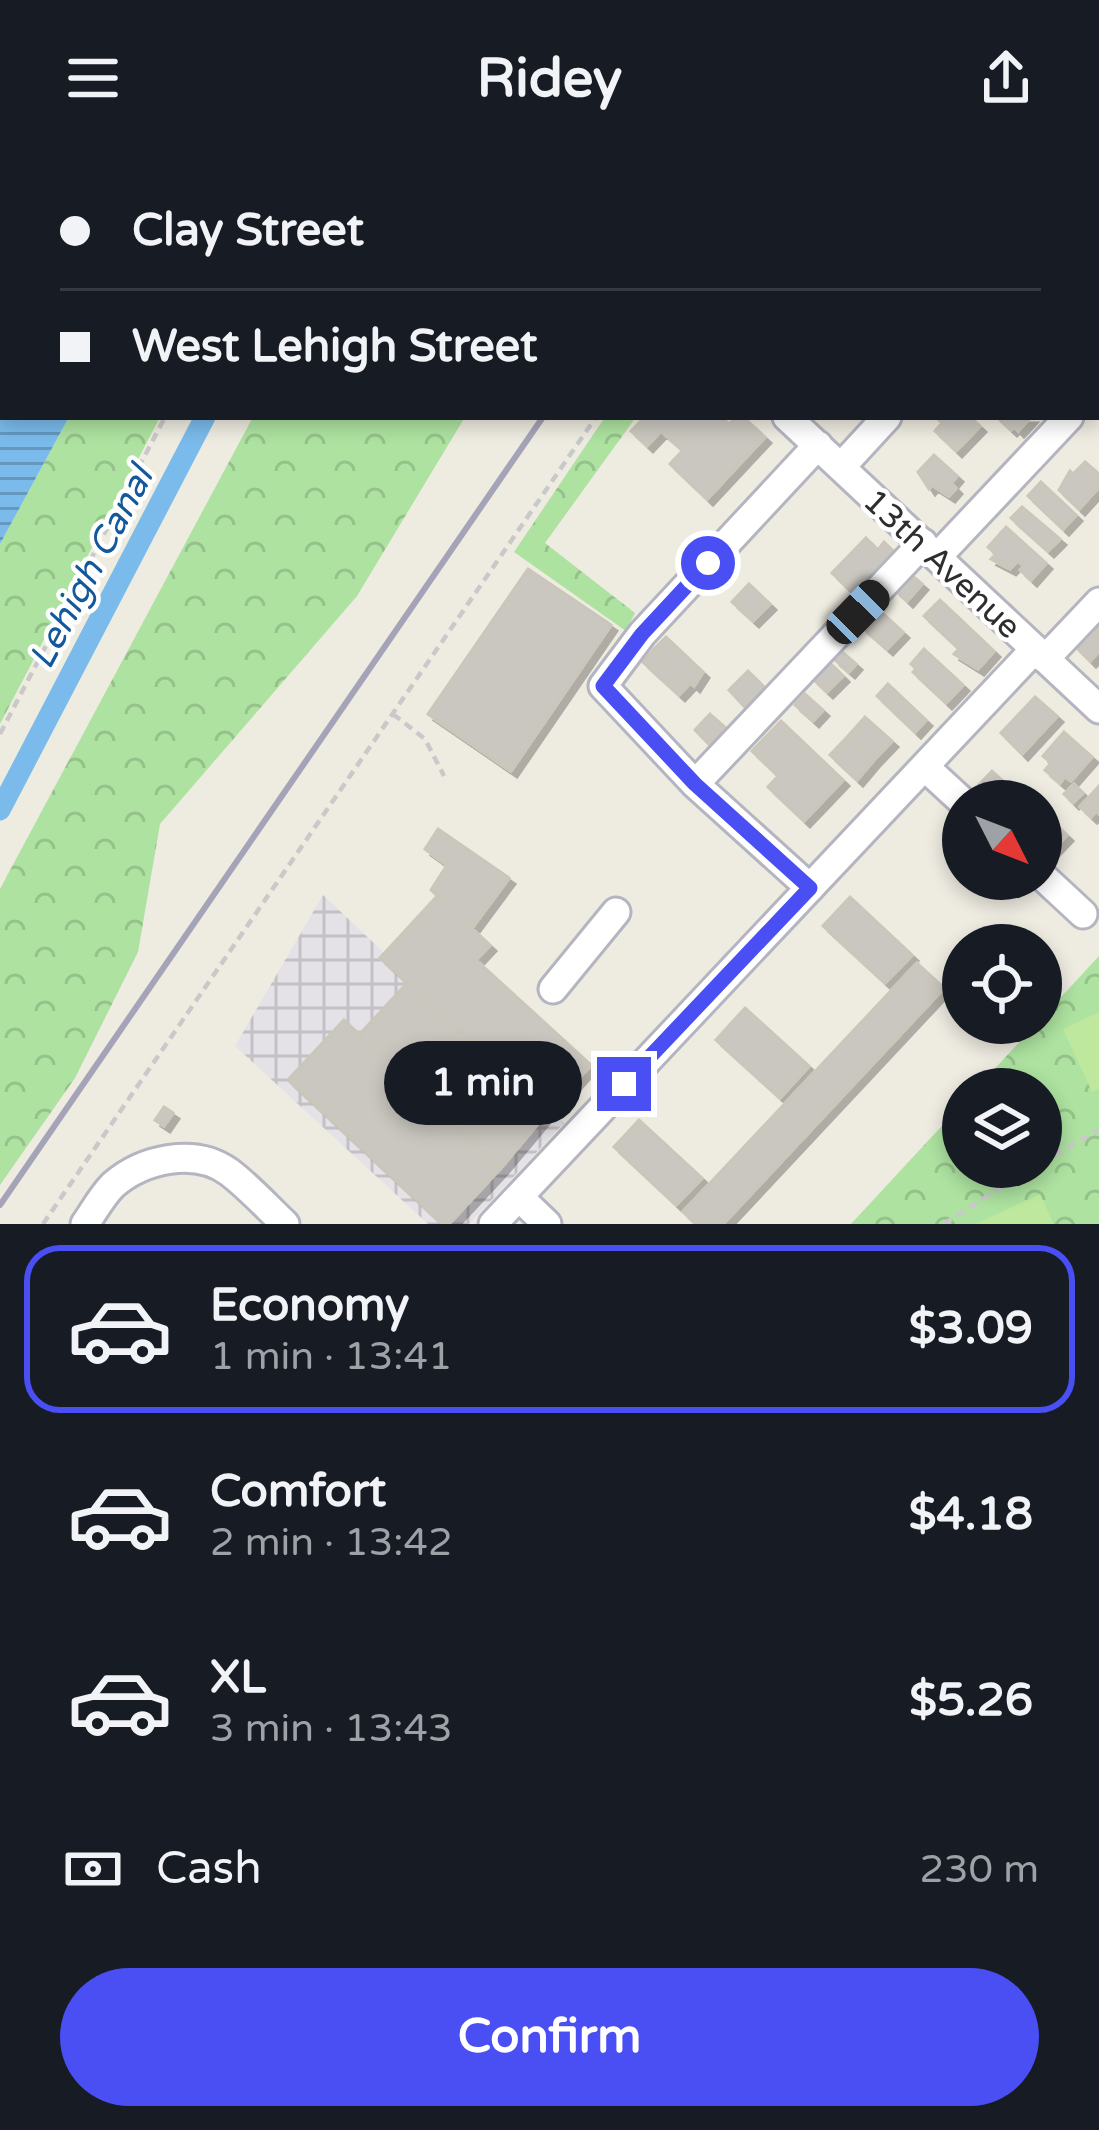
<!DOCTYPE html>
<meta charset="utf-8">
<style>
body{margin:0;font-family:"Varela Round",sans-serif;background:#242831;color:#f1f3f6;height:100vh;display:flex;flex-direction:column;font-size:45px;white-space:nowrap}
*{box-sizing:border-box;margin:0}
p{font-size:39px;color:#9ea1a6}
.icon{flex:none;width:66px;height:66px;fill:none;stroke:currentColor;stroke-width:2;stroke-linecap:round;stroke-linejoin:round}
.map{position:relative;height:1068px;overflow:hidden}
.side{display:flex;flex-direction:column;background:#171b24;flex:1}
.side>*{flex:none}
.guide{position:absolute;left:0px;top:0px;width:1101px;height:264px;box-shadow:0 6px 18px #0003;display:grid;align-content:center;height:264px;padding:0 60px;background:#171b24}
.needle{width:78px;rotate:132deg}
.controls{position:absolute;left:942px;top:624px;display:grid;gap:24px}
.controls a{display:grid;place-items:center;width:120px;height:120px;border-radius:50%;background:#171b24;box-shadow:0 6px 18px #0003;font-size:60px}
.end{position:absolute;width:54px;height:54px;margin:-27px;border:15px solid #494ff3;background:#fff;box-shadow:0 0 0 6px #fff}
.from{border-radius:50%}
.bubble{position:absolute;height:84px;border-radius:42px;background:#171b24;box-shadow:0 6px 18px #0003;font-size:39px;font-weight:800;line-height:84px;text-align:center}
.car{position:absolute;width:36px;height:72px;margin:-36px -18px;border-radius:15px;box-shadow:0 0 9px 3px #0007;background:linear-gradient(#222 24%,#8ab4d8 0 40%,#222 0 76%,#8ab4d8 0 86%,#222 0)}
.guide b{display:flex;align-items:center;gap:42px;height:114px;font-size:45px}
.guide b+b{border-top:3px solid #363941}
.guide i{width:30px;height:30px;background:#f1f3f6}
ul{padding:21px 0 0;list-style:none}
li{display:flex;align-items:center;gap:36px;height:168px;margin:0 24px 18px;padding:0 36px;border:6px solid transparent;border-radius:36px}
li div{flex:1}
li b{display:block;font-size:45px}
li em{font-style:normal;font-weight:800}
li.current{border-color:#494ff3}
li>.icon{width:108px;height:108px;stroke-width:1.5}
.pay{display:flex;align-items:center;gap:30px;height:132px;padding:0 60px;font-size:45px}
.pay p{margin-inline-start:auto}
.primary-button{display:flex;gap:24px;margin-top:auto;padding:24px 60px}
.primary-button a{flex:1;height:138px;border-radius:72px;background:#494ff3;color:#fff;font-size:48px;font-weight:800;line-height:138px;text-align:center}
header{display:flex;justify-content:space-between;align-items:center;height:156px;padding:0 60px;background:#171b24;font-size:54px;font-weight:800}
.map>svg:first-child{display:block}
</style>
<header><svg class="icon" aria-label="menu" viewBox="0 0 24 24"><path d="M4 6h16M4 12h16M4 18h16"/></svg>Ridey<svg class="icon" aria-label="share" viewBox="0 0 24 24"><path d="M12 15V3M7 8l5-5 5 5M5 13v7h14v-7"/></svg></header>
<div class="map">
<svg width="1099" height="1068" viewBox="0 0 1099 1068">
<defs>
<pattern id="industrial-grid" width="8" height="8" patternUnits="userSpaceOnUse" patternTransform="scale(3)"><rect width="8" height="8" fill="#e4e1e7"/><path d="M0 4h8M4 0v8" fill="none" stroke="#c4c1c6"/></pattern>
<pattern id="forest-crowns" width="20" height="18" patternUnits="userSpaceOnUse" patternTransform="scale(3)"><rect width="20" height="18" fill="#ade2a0"/><path d="M2 6a3 3 0 1 1 6 0M12 15a3 3 0 1 1 6 0" fill="none" stroke="#95c28a"/></pattern>
<pattern id="water-rules" width="6" height="5" patternUnits="userSpaceOnUse" patternTransform="scale(3)"><rect width="6" height="5" fill="#7abbeb"/><path d="M0 2.5h6" fill="none" stroke="#6498bf"/></pattern>
<filter id="shadow"><feDropShadow dx="6" dy="6" stdDeviation="0" flood-color="#0004"/></filter>
</defs>
<rect width="100%" height="100%" fill="#eeebe1"/>
<!-- industrial -->
<path fill="url(#industrial-grid)" d="M323,739L564,967L469,1068H428L235,890Z"/>
<!-- forest -->
<path fill="url(#forest-crowns)" d="M384,0H631L382,3Z
M69,261H160L0,568V388Z
M253,261H465L357,440L160,668L138,796L75,922L0,1029V733Z
M605,261H636L545,387L635,457L626,475L514,396Z
M1099,800V1068H851L963,947V1011H1041V933H976Z"/>
<!-- pitch -->
<path fill="#bde89d" d="M1099,856V933L1092,936L1063,873Z
M1040,1038L1054,1068H975Z"/>
<!-- water -->
<path fill="url(#water-rules)" d="M0,0H212L3,3V261H69L0,388Z"/>
<g fill="none" stroke-linecap="round" stroke-linejoin="round">
<!-- canal -->
<path stroke="#7abbeb" stroke-width="21" d="M344,3L346,0
M0,654L205,261"/>
</g>
<!-- building -->
<path fill="#cac7c0" stroke="#cac7ba" stroke-width="3" filter="url(#shadow)" d="M645,261H721L729,268L736,261H743L765,281L707,343L670,308L683,294L661,275L647,290L631,275Z
M936,261H970L980,270L956,295L935,275L942,267Z
M997,261H1031L1018,275L1014,271L1011,274Z
M934,299L957,320L951,327L956,332L949,340L932,329L929,333L918,316Z
M1085,306L1099,318V331L1079,353L1059,334L1070,315L1073,318Z
M1041,326L1076,359L1063,373L1028,340Z
M1022,351L1060,383L1048,395L1011,362Z
M1006,371L1046,407L1031,424L1020,414L1024,410L1018,405L1010,413L991,403L996,398L988,391Z
M866,382L878,394L884,386L898,400L858,442L832,417Z
M528,413L611,469L511,615L428,558Z
M910,418L922,428L907,445L895,434Z
M749,428L770,448L753,465L732,446Z
M940,444L994,495L978,513L954,498L959,493L924,460Z
M878,453L903,476L887,493L862,471Z
M1096,468L1099,471V495L1090,505L1075,490Z
M666,481L703,516L694,530L654,493Z
M654,493L690,527L679,539L643,506Z
M924,493L963,529L946,547L913,516L916,513L911,508Z
M841,495L856,508L849,516L834,503Z
M829,506L843,520L827,536L813,523Z
M748,515L765,532L745,551L729,534Z
M888,528L926,564L915,576L877,540Z
M805,538L823,554L813,565L795,549Z
M1035,541L1057,560L1022,598L1001,577Z
M710,558L727,573L711,590L695,574Z
M865,561L892,585L874,604L848,580Z
M781,565L843,624L804,665L768,631L778,620L752,595Z
M1064,576L1092,601L1071,625L1065,620L1060,627L1045,614L1051,607L1043,600Z
M848,580L874,604L857,624L830,599Z
M992,615L1004,626L989,643L976,632Z
M1074,628L1083,637L1073,647L1064,638Z
M1099,630V658L1096,655L1091,661L1080,651Z
M1046,659L1067,679L1050,697L1041,689V665Z
M438,673L509,722L472,772L431,734L447,709L425,693Z
M437,740L490,789L476,804L591,909L548,956L380,802Z
M850,741L912,799L885,827L823,770Z
M917,807L944,832L723,1068H696L683,1056Z
M407,827L548,956L501,1012L359,879Z
M745,852L809,910L780,942L716,884Z
M344,864L501,1012L449,1068H442L288,924Z
M164,951L173,957L164,970L155,964Z
M639,964L702,1022L676,1049L614,991Z"/>
<g fill="none" stroke-linecap="round" stroke-linejoin="round">
<defs>
<path id="minor" d="M1062,0L1065,3
M944,3L947,0
M1098,39L1099,38
M1098,230L1099,229
M787,261L1099,553
M841,311L887,261
M938,400L1069,261
M1045,503L1099,446
M925,611L963,646
M695,628L923,387
M1041,719L1083,758
M810,732L695,628L603,530L642,478L818,289
M553,833L616,756
M519,1041L547,1068
M85,1068C94,1055 102,1040 113,1029C143,1003 195,991 229,1016C249,1031 267,1051 285,1068
M493,1068L1035,493"/>
</defs>
<!-- minor casing -->
<use href="#minor" stroke="#b4b5c0" stroke-width="33"/>
<!-- path -->
<path stroke="#c9c9c9" stroke-width="4.5" stroke-dasharray="9 6" stroke-linecap="butt" d="M302,3L303,0
M636,3L638,0
M393,558L425,583L444,620
M0,578L165,261
M1041,1006L1099,974
M43,1068L596,261
M944,1068L1033,1011"/>
<!-- minor -->
<use href="#minor" stroke="#fff" stroke-width="27"/>
<!-- rail -->
<path stroke="#a4a3b7" stroke-width="6" d="M713,3L715,0
M0,1049L543,261"/>
</g>
<g fill="none" stroke-linecap="round" stroke-linejoin="round">
<!-- route -->
<path stroke="#494ff3" stroke-width="15" d="M624,928L810,732L695,628L603,530L642,478L708,407"/>
</g>
<g text-anchor="middle" stroke-width="9" stroke-linejoin="round" paint-order="stroke">
<!-- street labels -->
<g font-size="33" fill="#2e2e2e" stroke="#fff">
<text transform="translate(943 407) rotate(43)" y="12">13th Avenue</text>
</g>
<!-- water labels -->
<g font-size="36" font-style="italic" fill="#13589c" stroke="#fff">
<text transform="translate(90 411) rotate(-62)" y="13">Lehigh Canal</text>
</g>
</g>
</svg>
<div class="controls">
<a><svg class="needle" viewBox="-14 -14 28 28"><path d="M0-13l5 13h-10z" fill="#e53935"/><path d="M0 13l5-13h-10z" fill="#9ea1a6"/></svg></a>
<a><svg class="icon" aria-label="locate" viewBox="0 0 24 24"><circle cx="12" cy="12" r="6"/><path d="M12 2v4M12 18v4M2 12h4M18 12h4"/></svg></a>
<a><svg class="icon" aria-label="layers" viewBox="0 0 24 24"><path d="M12 4l9 5-9 5-9-5zM3 14l9 5 9-5"/></svg></a>
</div>
<i class="end from" style="left:708px;top:407px"></i>
<i class="end" style="left:624px;top:928px"></i>
<div class="bubble" style="left:384px;top:885px;width:198px">1 min</div>
<i class="car" style="left:858px;top:456px;rotate:44deg"></i>
<div class="guide">
<b><i class="from"></i>Clay Street</b>
<b><i></i>West Lehigh Street</b>
</div>
</div>
<section class="side">
<ul>
<li class="current"><svg class="icon" aria-label="car" viewBox="0 0 24 24"><path d="M5 17H2v-5l4-1 3-4h7l3 4 3 1v5h-3M9 17h6M6 11h13"/><circle cx="7" cy="17" r="2"/><circle cx="17" cy="17" r="2"/></svg><div><b>Economy</b><p>1 min · 13:41</p></div><em>$3.09</em></li>
<li><svg class="icon" aria-label="car" viewBox="0 0 24 24"><path d="M5 17H2v-5l4-1 3-4h7l3 4 3 1v5h-3M9 17h6M6 11h13"/><circle cx="7" cy="17" r="2"/><circle cx="17" cy="17" r="2"/></svg><div><b>Comfort</b><p>2 min · 13:42</p></div><em>$4.18</em></li>
<li><svg class="icon" aria-label="car" viewBox="0 0 24 24"><path d="M5 17H2v-5l4-1 3-4h7l3 4 3 1v5h-3M9 17h6M6 11h13"/><circle cx="7" cy="17" r="2"/><circle cx="17" cy="17" r="2"/></svg><div><b>XL</b><p>3 min · 13:43</p></div><em>$5.26</em></li>
</ul>
<div class="pay"><svg class="icon" aria-label="cash" viewBox="0 0 24 24"><path d="M3 7h18v10H3z"/><circle cx="12" cy="12" r="2"/></svg>Cash<p>230 m</p></div>
<div class="primary-button"><a>Confirm</a></div>
</section>
